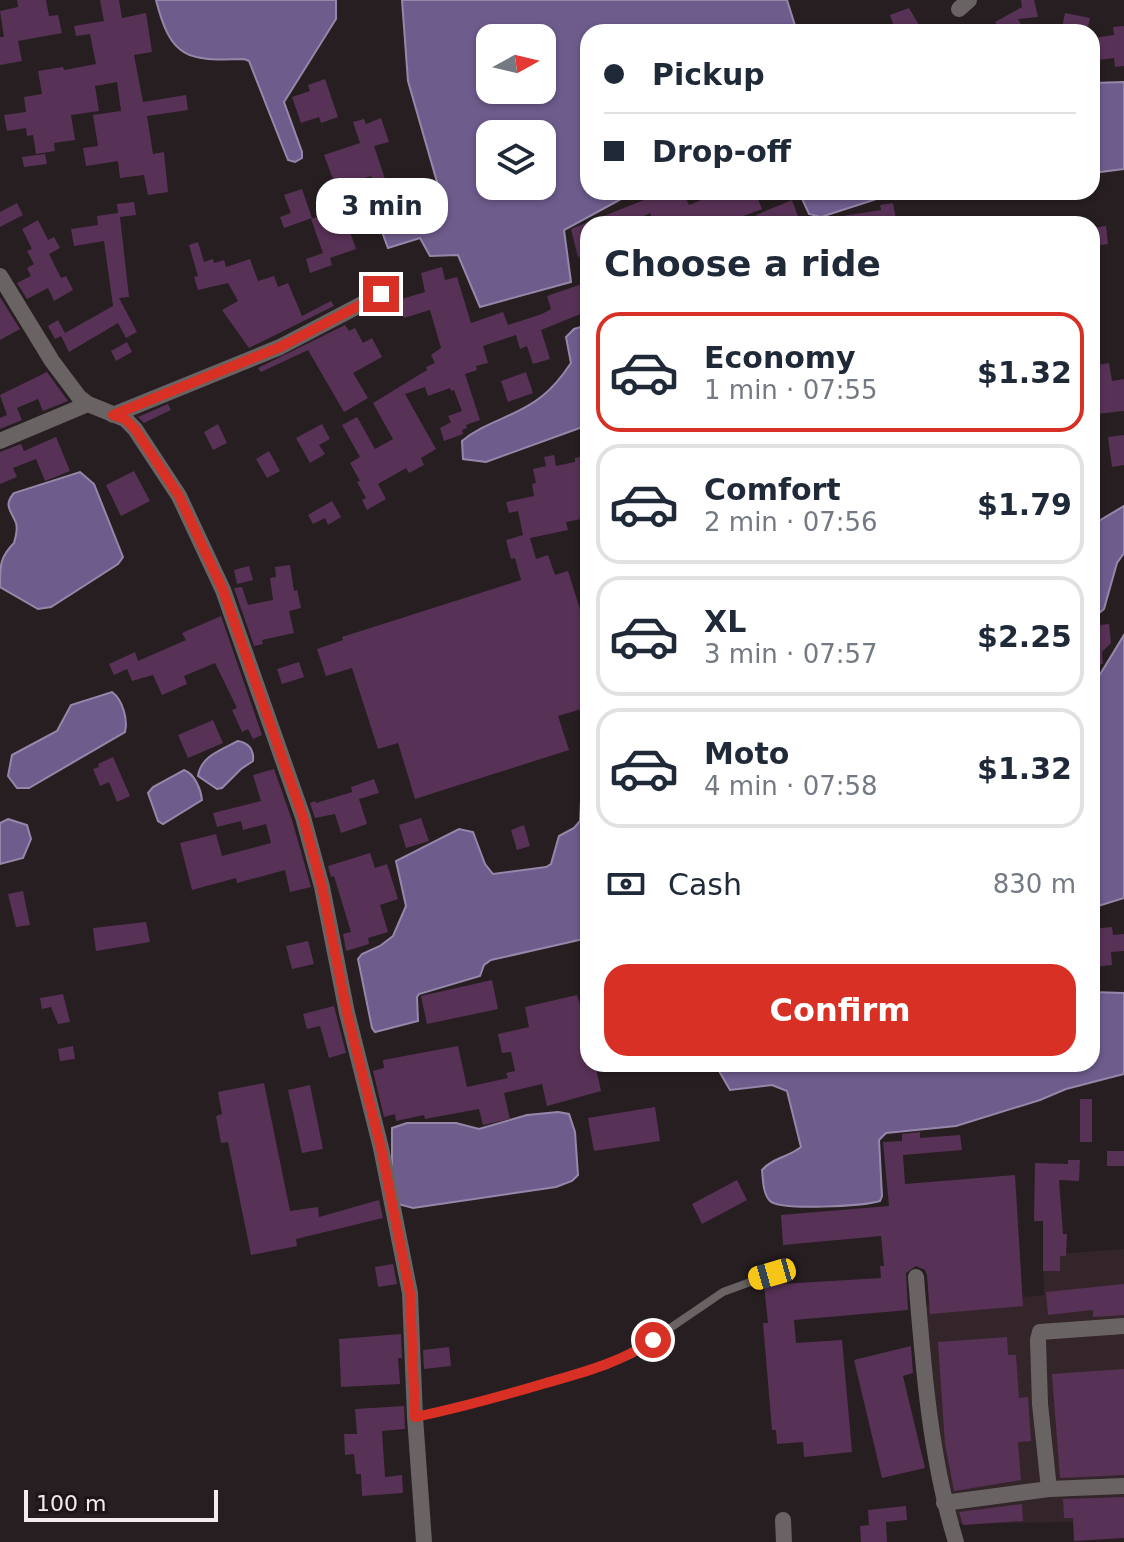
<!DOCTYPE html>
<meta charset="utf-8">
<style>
body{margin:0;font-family:"DejaVu Sans",sans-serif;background:#f2f2f3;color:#1f2937;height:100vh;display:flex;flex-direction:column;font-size:30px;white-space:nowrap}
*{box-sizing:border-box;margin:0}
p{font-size:26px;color:#747a83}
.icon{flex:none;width:44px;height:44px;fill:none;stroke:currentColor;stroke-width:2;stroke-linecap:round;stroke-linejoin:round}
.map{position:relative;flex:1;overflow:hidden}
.sheet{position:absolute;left:580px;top:216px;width:520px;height:856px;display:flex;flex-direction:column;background:#fff;border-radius:24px;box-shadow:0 2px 6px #0004}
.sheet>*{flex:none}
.hud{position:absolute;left:580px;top:24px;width:520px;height:176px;border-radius:24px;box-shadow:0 2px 6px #0004;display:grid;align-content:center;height:176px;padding:0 24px;background:#fff}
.needle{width:52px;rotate:82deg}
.buttons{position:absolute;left:476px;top:24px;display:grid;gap:16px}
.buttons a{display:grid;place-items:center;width:80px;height:80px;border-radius:16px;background:#fff;box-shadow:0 2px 6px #0004;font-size:40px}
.scale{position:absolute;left:24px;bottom:20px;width:194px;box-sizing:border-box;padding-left:8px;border:4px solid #f3ecee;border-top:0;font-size:22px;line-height:28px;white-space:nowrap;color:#f3ecee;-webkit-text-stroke:6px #1d1518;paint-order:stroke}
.end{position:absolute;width:36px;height:36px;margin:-18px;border:10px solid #d93025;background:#fff;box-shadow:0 0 0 4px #fff}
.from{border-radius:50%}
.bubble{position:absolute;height:56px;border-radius:24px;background:#fff;box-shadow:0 2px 6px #0004;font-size:26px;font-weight:800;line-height:56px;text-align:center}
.car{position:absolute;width:24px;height:48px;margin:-24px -12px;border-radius:10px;box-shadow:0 0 6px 2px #0007;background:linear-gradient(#f5c518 24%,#345 0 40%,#f5c518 0 76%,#345 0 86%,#f5c518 0)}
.hud b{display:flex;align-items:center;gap:28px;height:76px;font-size:30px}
.hud b+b{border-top:2px solid #e0e1e3}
.hud i{width:20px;height:20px;background:#1f2937}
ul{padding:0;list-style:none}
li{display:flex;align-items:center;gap:24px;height:120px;margin:0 16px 12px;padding:0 8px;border:4px solid #e0e1e3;border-radius:24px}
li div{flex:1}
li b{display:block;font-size:30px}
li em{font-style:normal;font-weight:800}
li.on{border-color:#d93025}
li>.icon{width:72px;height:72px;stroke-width:1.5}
h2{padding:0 24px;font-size:36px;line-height:96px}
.pay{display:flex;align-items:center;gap:20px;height:88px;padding:0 24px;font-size:30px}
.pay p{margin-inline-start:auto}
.primary-button{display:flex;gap:16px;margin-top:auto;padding:16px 24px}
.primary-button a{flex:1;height:92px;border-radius:24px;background:#d93025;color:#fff;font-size:32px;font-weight:800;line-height:92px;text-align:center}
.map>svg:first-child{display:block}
</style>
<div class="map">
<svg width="1124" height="1542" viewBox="0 0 1124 1542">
<rect width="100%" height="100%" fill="#271e21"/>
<!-- built -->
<path fill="#34252a" d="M1124,1249V1521L952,1524L936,1501L931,1383L921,1306L1044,1295L1043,1255Z"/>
<!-- water -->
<path fill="#6e5c8d" stroke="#9687aa" stroke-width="2" fill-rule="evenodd" d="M156,0H336V19L284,102L302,152V158L295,162L288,160L249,61L244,59C187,61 171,59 156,0Z
M402,0H787L797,32H588V192H634L564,230L571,282L480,307L458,255L430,256L420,238L388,248L374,210L437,182L408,81ZM490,38H542V90H490ZM490,134H542V186H490Z
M1124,82V169L1092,173V83Z
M799,192H898L821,217L809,214Z
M584,326L588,327V425L486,462L463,459L462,441C486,421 518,416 541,397C553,388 563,375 571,363L566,337L574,329Z
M80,472L94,484L123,557L118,564L51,607L38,609L0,587C0,565 0,557 14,543C16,536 18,529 16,523C11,510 3,506 14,493Z
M1124,506V553L1117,563L1104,609L1092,619V525Z
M1124,635V898L1092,908V677L1099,676Z
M112,692C123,700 128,720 125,732L29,788H17L8,776L12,755L57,731L71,705Z
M238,741C249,743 254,750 253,761L241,769L222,788L217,789L198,776C201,756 221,750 238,741Z
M184,770C195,774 201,790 202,800L163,824L158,821L148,793L153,787Z
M588,786V938L491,960L484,965L480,976L419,994L417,997L418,1021L375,1032L372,1028L358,959L362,954L380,946L393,936L406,906L396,861L459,829L473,832L485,864L493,874L546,867L551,864L559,836L574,828L580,821L581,801Z
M8,819L27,825L31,839L23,858L0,864V823Z
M1092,992L1124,993V1074L1066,1089L1040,1100L956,1126L886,1133L879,1140L882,1196L880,1201C864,1206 781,1211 770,1201C763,1194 763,1180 762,1170C772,1158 789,1157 801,1147L787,1091L772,1085L730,1090L715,1064H1092Z
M558,1112L569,1114L575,1132L578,1175L572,1181L556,1187L413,1208L398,1204L392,1184V1128L407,1123H456L479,1129L527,1115Z"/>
<!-- building -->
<path fill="#583156" d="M17,0H46L49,16L58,15L62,33L18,41L22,61L0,65V37H4L0,11L18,7Z
M100,0H119L122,18L146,13L152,52L134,55L143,102L186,95L188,110L147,116L153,154L164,152L168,192L148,195L144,175L120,178L118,161L86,166L83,148L98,146L93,115L121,111L117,82L95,86L99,111L71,115L75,140L54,143L55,151L36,154L33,135L27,136L26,128L7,131L4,115L26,112L24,97L42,94L38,71L63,67L64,70L96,64L90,34L76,36L74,26L104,21Z
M1021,0H1034L1038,17L1018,19L1023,28L1017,32H1001L995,22L1022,7Z
M909,8L923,32H896L890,15Z
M1065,13L1090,18L1087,32L1062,28Z
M1124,26V66L1115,67L1114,58L1092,61V38L1114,35L1113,27Z
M325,79L338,117L321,123L319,117L301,123L292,97L310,91L308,85Z
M381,118L389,142L374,146L388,188L376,191L371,176L336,187L324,155L360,143L353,122L364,119L366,124Z
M45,154L47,164L24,167L22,157Z
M302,189L312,218L284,228L280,217L291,213L284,195Z
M640,192H683L689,205L721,192H755L762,209L722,224H655L650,213L628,224H588V253L578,257L571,229L644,200Z
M792,200L799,219L787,224H782L780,219L760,224L756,215Z
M134,202L136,215L120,217L129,297L119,298L137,332L126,338L118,323L69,352L61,336L55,339L48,326L58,320L65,333L113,306L104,241L74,246L71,229L98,225L97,216L118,213L117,204Z
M17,203L23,215L0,227V212Z
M893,203L897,224H830V218L881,210L880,205Z
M342,209L356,249L330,258L332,265L310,273L306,259L323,253L311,219Z
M38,220L48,240L54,237L60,248L49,254L61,278L66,276L73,290L54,301L48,288L27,299L17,283L31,276L27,268L34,264L27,251L32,249L22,229Z
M1106,226L1108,244L1092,246V228Z
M198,242L204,262L213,259L214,263L224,260L226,267L250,259L258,281L274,276L278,287L288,283L302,316L331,301L334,306L249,348L222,310L238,301L228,283L198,290L194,277L198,276L189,245Z
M442,267L445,280L457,277L471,323L503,312L508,325L542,314L551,309L547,296L582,284L588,311L541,330L550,359L533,364L527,346L520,349L516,335L483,346L488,363L476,366L477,370L465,374L480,420L466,425L467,428L462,430L463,434L444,441L440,428L451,422L448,416L462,411L454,390L451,391L450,388L428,396L425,387L405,394L436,449L421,458L424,465L409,473L406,468L378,484L386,499L367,510L362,500L366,498L357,482L360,481L350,463L360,457L342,425L357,417L375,449L393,439L373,403L427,370L426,367L435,363L431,355L441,348L430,310L404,318L398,300L425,292L421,273Z
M0,297L20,329L0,340Z
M345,325L349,331L355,328L363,343L372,338L382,357L353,373L368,398L344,412L308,350L261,372L258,368Z
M127,342L132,352L116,361L111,351Z
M1109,363L1112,381L1124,379V411L1096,414L1092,393V366Z
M47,372L68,401L43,411L38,399L17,408L22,420L0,429V418L7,415L0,395Z
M526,372L533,393L508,402L501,381Z
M168,404L171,410L144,423L138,417Z
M218,424L227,443L213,450L204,432Z
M322,424L330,439L319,445L325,454L310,463L296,438Z
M1124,435V465L1112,467L1108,437Z
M56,437L70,471L45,481L36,459L13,468L17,477L0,484V452L21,444L24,451Z
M269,451L280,471L267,478L256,459Z
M554,455L556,466L575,462V458L588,455V507L583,508L586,518L566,522L568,530L530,538L536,559L548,555L555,575L568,571L588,635V707L558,716L569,750L415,799L398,743L378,749L352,668L326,676L317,649L343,640L342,637L521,580L515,558L511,559L506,540L523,535L518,511L509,513L506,502L534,496L532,484L536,483L533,469L546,466L544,457Z
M134,471L150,501L121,516L106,485Z
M332,501L341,517L328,525L325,518L313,524L308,515Z
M290,565L294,591L297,590L301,608L289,611L294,633L262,640L263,644L254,646L234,588L242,587L248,605L273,600L270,578L276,577L275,567Z
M249,566L253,580L237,584L234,570Z
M221,616L262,735L253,739L248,729L242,732L232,710L237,708L215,663L184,676L187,684L162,695L153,675L132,681L127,669L114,675L109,664L135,652L138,661L186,640L182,633Z
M1109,624L1111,643L1102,652L1103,664L1092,665V626Z
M299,662L304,677L282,684L277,669Z
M213,720L223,743L188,758L178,735Z
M113,757L130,796L117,802L109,782L100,786L93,769L99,767L98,764Z
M274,769L292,820L311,887L290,892L285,870L237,883L236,878L192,890L180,843L216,834L222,856L271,843L266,824L243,830L241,821L217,827L213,813L261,801L253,775Z
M374,779L379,793L359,799L367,824L341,833L335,814L315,818L310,803L315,801L316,803L352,792L351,787Z
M421,818L429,841L406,848L399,825Z
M524,825L530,846L517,850L511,830Z
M370,853L375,868L387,864L398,899L380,905L388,932L368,938L369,944L346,951L343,934L351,932L334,876L331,877L328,866Z
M23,891L30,925L16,927L8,894Z
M146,922L150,942L96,951L93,928Z
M1112,927L1113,935L1124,934V951L1111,952L1112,965L1092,967V929Z
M308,941L314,964L292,969L286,946Z
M492,980L498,1009L427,1024L421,996Z
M63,994L70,1022L58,1024L51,1007L42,1009L40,998Z
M577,995L588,1031V1064H595L601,1091L547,1106L542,1084L504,1093L510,1119L483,1125L479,1109L425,1119L424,1115L396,1121L395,1114L384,1117L373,1071L384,1068L383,1060L458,1046L467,1087L508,1078L506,1073L515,1071L511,1052L502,1053L498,1034L529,1027L525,1007Z
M334,1006L346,1053L329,1058L320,1026L307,1029L303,1014Z
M73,1046L75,1059L60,1061L58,1049Z
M264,1083L290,1211L318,1207L319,1217L379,1200L383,1218L296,1239L297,1246L251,1255L228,1142L221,1143L216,1116L222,1114L218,1092Z
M310,1085L323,1149L302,1153L288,1090Z
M1080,1099H1092V1142H1080Z
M655,1107L660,1141L594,1151L588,1118Z
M920,1132V1138L960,1135L962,1150L903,1155L905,1184L1015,1175L1023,1306L930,1314L927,1275L925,1270L916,1266L906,1273L908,1310L794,1320L796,1343L842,1340L852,1452L804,1457L803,1442L777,1444L776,1430H772L763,1323H768L764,1285L881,1278L880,1266H884L881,1236L783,1245L781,1215L889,1206L883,1142L902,1141V1134Z
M1107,1151H1124V1166H1107Z
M1068,1160H1080L1079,1181L1059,1180L1063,1234H1067L1066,1256H1060V1271H1043V1221H1034L1035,1163L1068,1164Z
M737,1180L747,1200L702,1224L692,1204Z
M393,1264L397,1284L378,1287L375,1267Z
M1124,1284V1315L1093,1317V1310L1048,1315L1046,1292Z
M401,1334L402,1358H398L400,1384L341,1387L339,1339Z
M1007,1337L1008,1355H1016L1019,1398L1028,1397L1031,1441L1018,1442L1021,1480L954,1491L945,1444L938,1342Z
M911,1346L913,1373L903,1376L925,1468L882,1478L854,1360Z
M449,1347L451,1366L424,1369L423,1350Z
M1124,1369V1475L1060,1478L1052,1374Z
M404,1406L405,1429L382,1431L385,1477L402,1475L403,1493L362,1496L361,1474H356L354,1454L345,1455L344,1434H357L355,1409Z
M1124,1497V1538L1074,1541L1073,1518H1064L1063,1499Z
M1022,1504L1023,1521L963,1525L959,1512Z
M906,1506L907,1520L886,1522L887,1542H861L860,1526L869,1525L868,1510Z"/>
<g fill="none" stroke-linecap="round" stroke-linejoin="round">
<!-- lane -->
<path stroke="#696463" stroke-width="8" d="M416,1417L494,1398L604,1366L632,1354L723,1292L772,1274"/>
<!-- street -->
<path stroke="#696463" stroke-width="16" d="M959,9L969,0
M0,276L52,361L79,397L88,404L125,419L135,429L179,496L223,590L303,817L322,887L347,1013L381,1148L410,1293L415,1417L424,1542
M113,415L280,347L381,294
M0,441L88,404
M916,1277C923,1365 930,1458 956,1542
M1049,1489L1040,1404L1038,1340L1040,1332L1124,1326
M944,1503L1049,1489L1124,1486
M783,1520L784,1542"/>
</g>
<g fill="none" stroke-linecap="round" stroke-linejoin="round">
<!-- route -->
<path stroke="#d93025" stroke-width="10" d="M381,294L280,347L113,415L125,419L135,429L179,496L223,590L303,817L322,887L347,1013L381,1148L410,1293L415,1417C459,1408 502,1396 546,1383C584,1372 620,1363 653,1340"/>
</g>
</svg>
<div class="buttons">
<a><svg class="needle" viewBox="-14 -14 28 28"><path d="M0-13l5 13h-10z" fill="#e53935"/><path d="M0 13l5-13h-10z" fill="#747a83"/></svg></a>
<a><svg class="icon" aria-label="layers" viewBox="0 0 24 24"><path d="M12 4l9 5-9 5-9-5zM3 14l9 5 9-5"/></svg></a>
</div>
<div class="scale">100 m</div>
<i class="end from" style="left:653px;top:1340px"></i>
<i class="end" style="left:381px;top:294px"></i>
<div class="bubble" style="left:316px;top:178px;width:132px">3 min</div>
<i class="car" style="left:772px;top:1274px;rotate:254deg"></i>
<div class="hud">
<b><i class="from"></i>Pickup</b>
<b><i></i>Drop-off</b>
</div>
<section class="sheet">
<h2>Choose a ride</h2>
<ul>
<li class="on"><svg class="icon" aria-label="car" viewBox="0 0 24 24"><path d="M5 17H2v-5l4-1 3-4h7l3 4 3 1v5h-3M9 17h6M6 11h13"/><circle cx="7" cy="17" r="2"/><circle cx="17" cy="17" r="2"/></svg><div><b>Economy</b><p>1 min · 07:55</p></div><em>$1.32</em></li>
<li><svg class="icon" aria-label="car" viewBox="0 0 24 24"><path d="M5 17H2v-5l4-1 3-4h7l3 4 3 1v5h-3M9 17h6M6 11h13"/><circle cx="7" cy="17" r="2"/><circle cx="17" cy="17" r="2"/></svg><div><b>Comfort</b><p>2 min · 07:56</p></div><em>$1.79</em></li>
<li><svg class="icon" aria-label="car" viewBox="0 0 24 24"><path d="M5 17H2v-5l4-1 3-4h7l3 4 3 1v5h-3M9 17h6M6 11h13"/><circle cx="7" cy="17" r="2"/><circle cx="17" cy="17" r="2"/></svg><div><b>XL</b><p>3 min · 07:57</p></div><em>$2.25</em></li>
<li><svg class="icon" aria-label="car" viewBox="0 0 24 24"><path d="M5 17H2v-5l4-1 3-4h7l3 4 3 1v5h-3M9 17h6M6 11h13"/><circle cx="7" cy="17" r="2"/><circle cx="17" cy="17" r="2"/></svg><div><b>Moto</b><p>4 min · 07:58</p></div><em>$1.32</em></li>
</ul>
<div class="pay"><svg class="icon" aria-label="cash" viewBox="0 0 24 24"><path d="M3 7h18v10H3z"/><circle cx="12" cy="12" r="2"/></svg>Cash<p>830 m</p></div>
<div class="primary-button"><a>Confirm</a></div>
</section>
</div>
